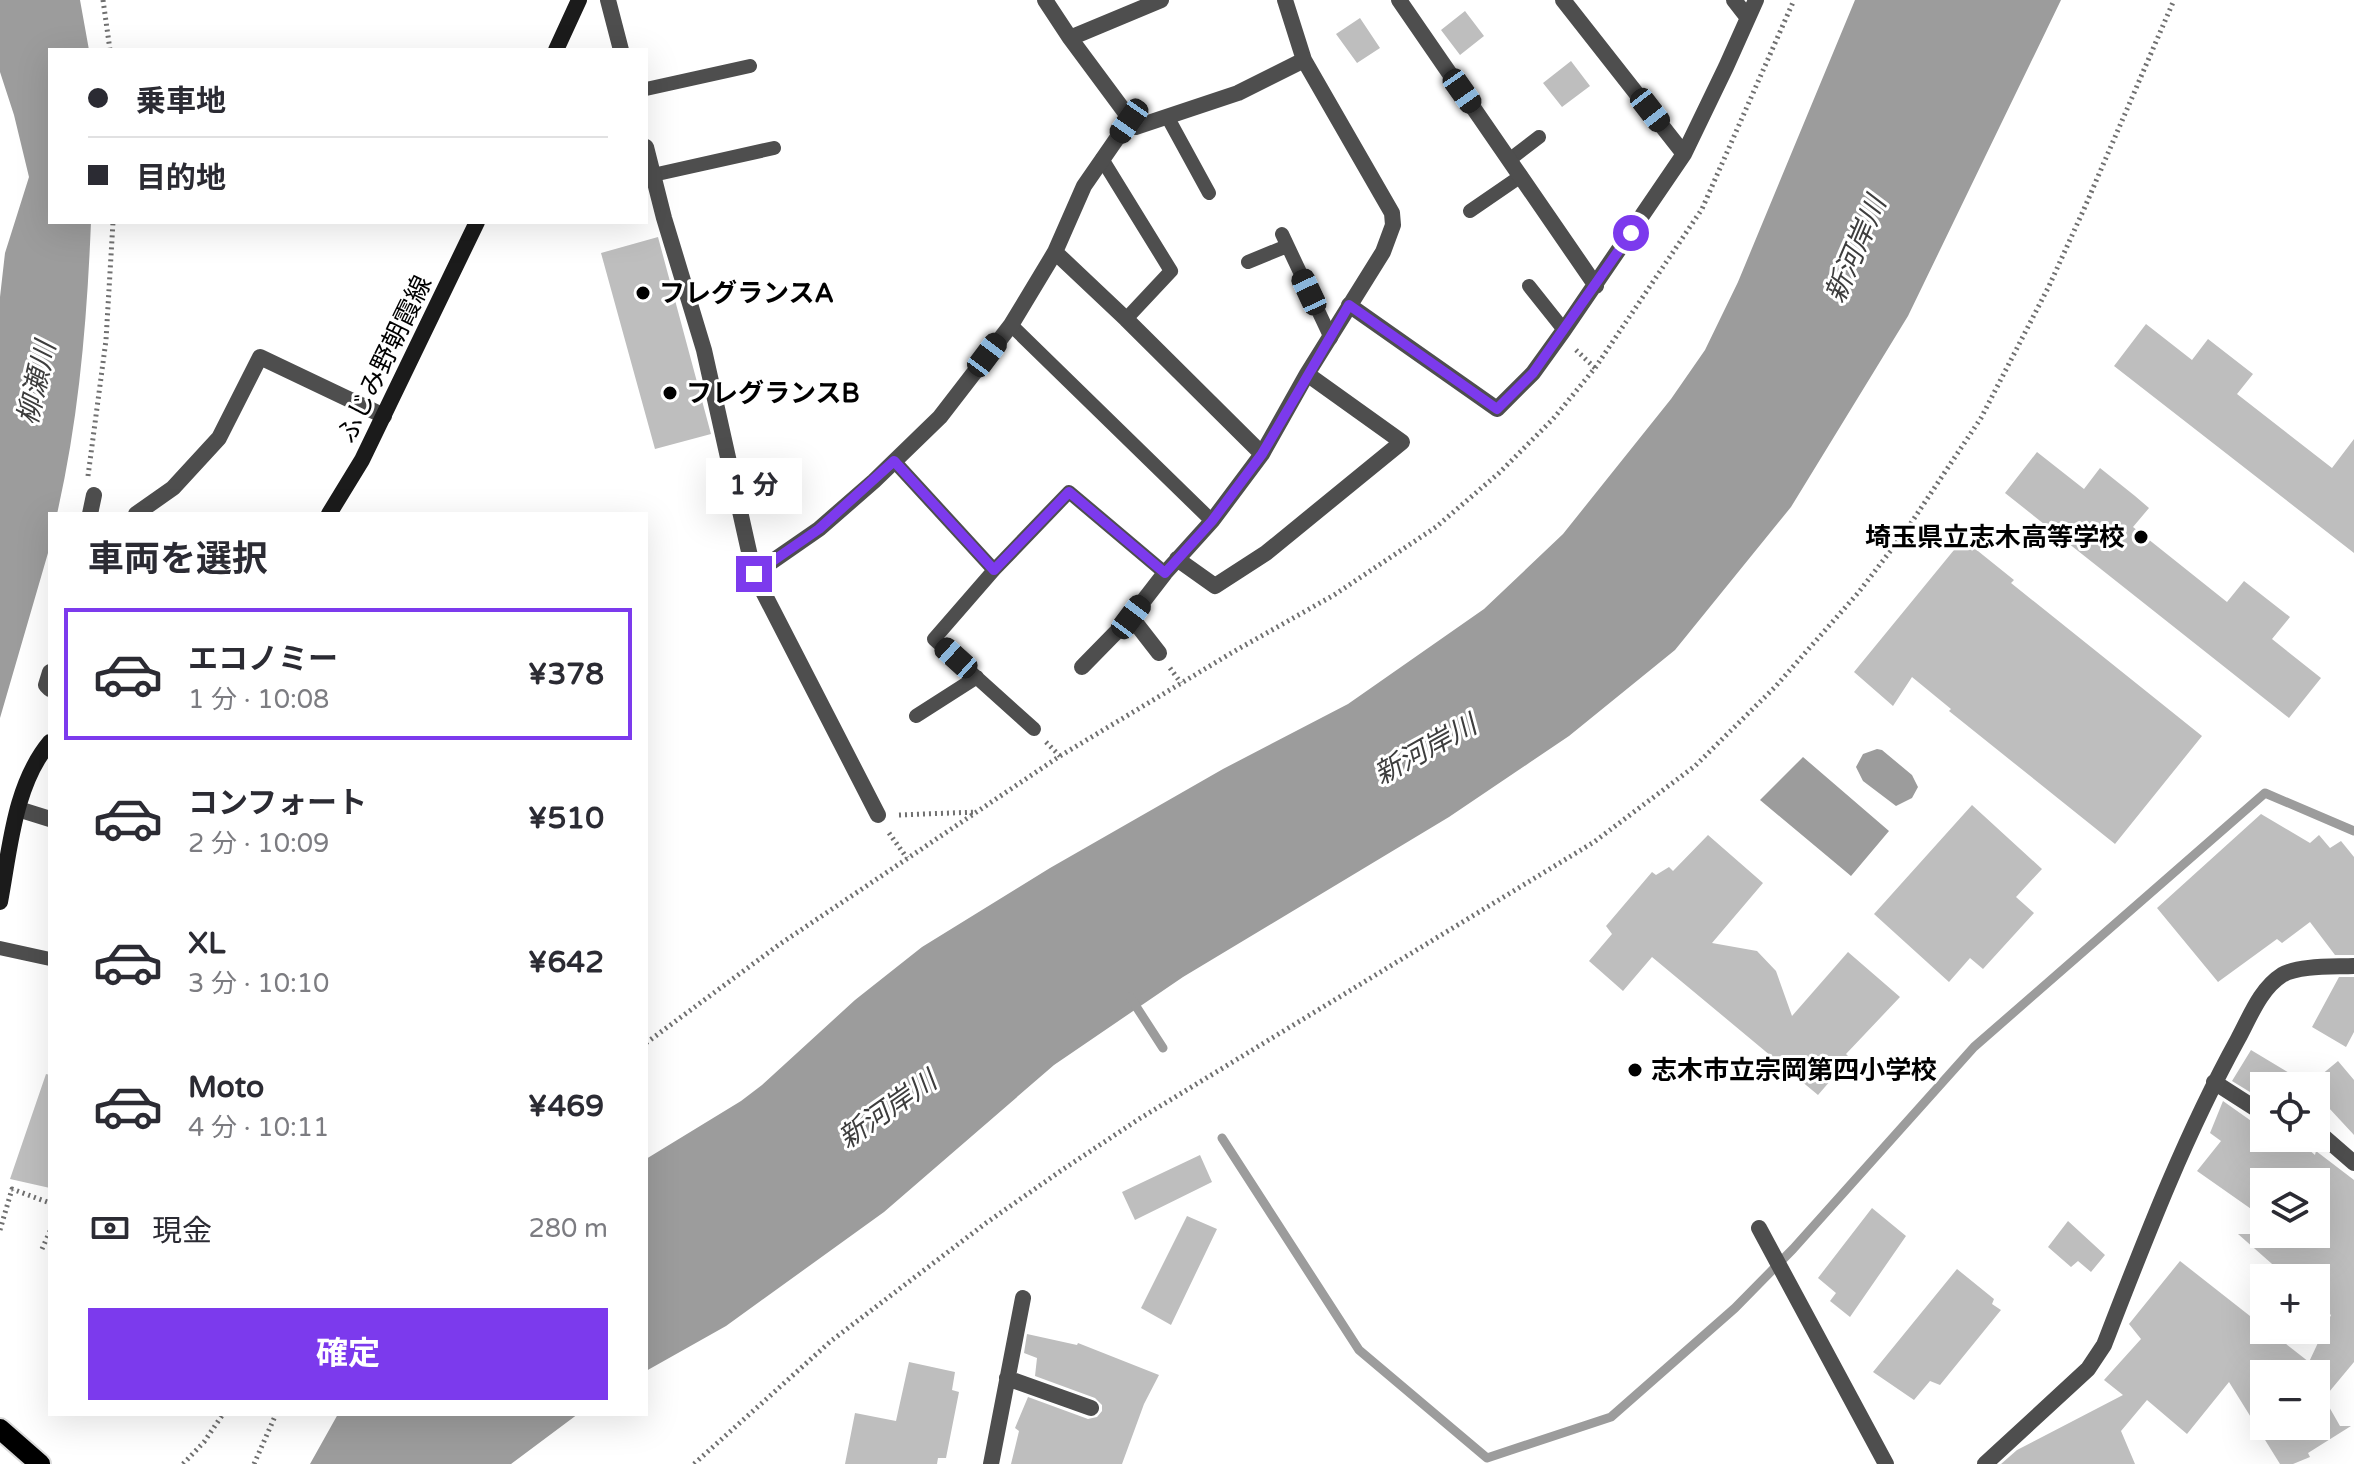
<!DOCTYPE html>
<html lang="ja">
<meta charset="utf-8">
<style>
body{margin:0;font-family:"Varela Round","Noto Sans JP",sans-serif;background:#f7f7f7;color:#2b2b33;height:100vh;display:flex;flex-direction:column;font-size:30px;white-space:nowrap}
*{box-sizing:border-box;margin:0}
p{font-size:26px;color:#7c7c81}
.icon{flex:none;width:44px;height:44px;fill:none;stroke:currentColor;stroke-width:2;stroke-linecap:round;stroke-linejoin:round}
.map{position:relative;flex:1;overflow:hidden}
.drawer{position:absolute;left:48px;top:512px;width:600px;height:904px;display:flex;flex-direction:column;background:#fff;border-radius:0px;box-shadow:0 8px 32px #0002}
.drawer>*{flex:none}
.guide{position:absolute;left:48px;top:48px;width:600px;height:176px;border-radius:0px;box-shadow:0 8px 32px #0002;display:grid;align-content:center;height:176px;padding:0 40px;background:#fff}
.tools{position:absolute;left:2250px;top:1072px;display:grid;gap:16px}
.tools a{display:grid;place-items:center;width:80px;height:80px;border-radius:0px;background:#fff;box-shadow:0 8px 32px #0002;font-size:40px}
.end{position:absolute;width:36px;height:36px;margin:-18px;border:10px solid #7c3aed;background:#fff;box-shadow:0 0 0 4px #fff}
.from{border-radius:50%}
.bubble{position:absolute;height:56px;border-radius:0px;background:#fff;box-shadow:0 8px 32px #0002;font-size:26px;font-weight:700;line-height:56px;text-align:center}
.car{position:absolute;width:24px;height:48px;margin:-24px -12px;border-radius:10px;box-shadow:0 0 6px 2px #0007;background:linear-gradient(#222 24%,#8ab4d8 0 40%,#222 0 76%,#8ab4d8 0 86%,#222 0)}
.guide b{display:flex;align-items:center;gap:28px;height:76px;font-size:30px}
.guide b+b{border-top:2px solid #e1e1e2}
.guide i{width:20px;height:20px;background:#2b2b33}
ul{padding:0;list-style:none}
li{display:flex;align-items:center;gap:24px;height:132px;margin:0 16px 12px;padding:0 24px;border:4px solid transparent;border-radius:0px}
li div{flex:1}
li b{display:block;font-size:30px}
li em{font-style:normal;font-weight:700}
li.selected{border-color:#7c3aed}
li>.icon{width:72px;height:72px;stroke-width:1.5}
h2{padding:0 40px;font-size:36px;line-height:96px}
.pay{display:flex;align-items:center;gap:20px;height:88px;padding:0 40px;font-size:30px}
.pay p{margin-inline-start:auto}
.action{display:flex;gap:16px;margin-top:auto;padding:16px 40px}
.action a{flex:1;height:92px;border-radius:0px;background:#7c3aed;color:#fff;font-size:32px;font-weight:700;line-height:92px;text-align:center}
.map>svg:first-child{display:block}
</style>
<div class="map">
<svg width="2354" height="1464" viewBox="0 0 2354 1464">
<rect width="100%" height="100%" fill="#fff"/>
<!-- water -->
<path fill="#9c9c9c" d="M0,0H80L89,50H50V222H91C87,320 79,418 57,514H50V542L48,553L0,718V297L5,253L29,177L14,115L0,72Z
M1855,0H2061L1908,316L1791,507L1675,650L1569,736L1449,817L1183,977L1054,1065L884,1212L726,1326L646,1371V1159L741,1101L762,1085L855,1000L922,947L1050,868L1223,769L1348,704L1484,609L1563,534L1671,399L1705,350L1738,282Z
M1877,749L1882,750L1912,775L1918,787L1912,798L1896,806L1863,781L1856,767L1863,754Z
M1803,757L1889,831L1851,876L1760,800Z
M338,1414H578L511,1464H310Z"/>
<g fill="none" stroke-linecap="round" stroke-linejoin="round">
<!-- stream -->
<path stroke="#9c9c9c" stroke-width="9" d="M1130,997L1163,1048
M1222,1138L1359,1350L1487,1458L1611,1417L1735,1308L1793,1249L1974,1047L2265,793L2354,831"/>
</g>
<!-- building -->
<path fill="#bebebe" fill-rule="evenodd" d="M1465,11L1484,36L1460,55L1441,30Z
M1360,18L1380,48L1357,63L1336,34Z
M1571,61L1590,86L1562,107L1543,83Z
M658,237L711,434L655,449L601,253Z
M2146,324L2192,360L2208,339L2253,374L2237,394L2332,468L2354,439V553L2114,366Z
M2037,452L2084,489L2100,468L2135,496L2149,508L2133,527L2227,602L2244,581L2290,617L2272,639L2321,678L2289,718L2005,493Z
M1963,539L2014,580L2011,583L2202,736L2115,844L1949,711L1951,709L1912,677L1893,706L1854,672Z
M1972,805L2042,869L2016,897L2034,913L1983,969L1970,958L1949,982L1874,914Z
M2261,814L2310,843L2319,835L2330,848L2341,841L2354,857V955H2335L2310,922L2282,943L2277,939L2218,982L2157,908Z
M1708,835L1763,883L1712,943L1757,951L1776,971L1792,1016L1848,952L1900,997L1846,1054L1850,1058L1818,1095L1652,957L1623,991L1589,961L1612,934L1606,926L1652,872L1656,875L1669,867L1673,871Z
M2339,977H2354V1032L2346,1047L2312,1027Z
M2251,1050L2309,1085L2338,1061L2354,1080V1135L2316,1094V1086H2264L2263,1100L2232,1081Z
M46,1074L50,1075V1188L10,1179Z
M2223,1101L2264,1130V1138H2295L2315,1155L2316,1151L2354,1180V1362L2324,1398L2340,1426H2351L2308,1453L2310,1457L2293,1464H2280L2229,1382L2187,1434L2147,1400L2121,1431L2135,1464H2001L2017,1450L2123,1395L2104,1380L2141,1339L2129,1324L2180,1261L2264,1327V1330H2268L2309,1362L2331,1315L2316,1302V1278H2288L2238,1234H2316V1182H2264V1218L2197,1171L2221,1141L2210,1133ZM2264,1374H2316V1426H2264Z
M1200,1155L1212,1182L1135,1220L1122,1192Z
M1872,1208L1906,1236L1850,1317L1830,1301L1836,1293L1818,1278Z
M1187,1216L1217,1229L1171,1325L1141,1308Z
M2068,1221L2105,1255L2091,1272L2078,1261L2071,1267L2048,1247Z
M1957,1269L1994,1299L1992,1304L2001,1310L1940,1385L1930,1381L1914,1400L1873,1372Z
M1027,1334L1077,1345L1078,1343L1159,1375L1144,1404L1122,1464H1011L1019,1431L1015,1428L1028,1397L1088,1419L1097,1417L1102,1411V1405L1095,1398L1035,1376L1037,1358L1024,1353Z
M909,1362L955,1372L952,1390L959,1392L946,1458H938L937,1464H845L855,1413L896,1421Z"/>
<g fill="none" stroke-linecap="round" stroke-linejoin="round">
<defs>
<path id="primary" d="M0,1429L40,1464"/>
</defs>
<!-- primary casing -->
<use href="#primary" stroke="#dbdbdb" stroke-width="24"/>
<!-- path -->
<path stroke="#707070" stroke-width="5" stroke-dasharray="2 4" stroke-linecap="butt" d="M103,0L110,50
M1576,350L1595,368
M88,476L106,340L113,222
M1170,668L1181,683
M1046,742L1060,756
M899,815L977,812
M889,833L907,858
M646,1043L780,944L1060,756L1233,652L1334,595L1436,527L1499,473L1553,419L1595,368L1702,209L1794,0
M0,1230L12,1189L50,1203
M42,1249L50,1231
M183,1464L204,1442L223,1414
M254,1464L276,1414
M694,1464L831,1341L986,1223L1062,1170L1139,1119L1594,842L1695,766L1775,687L1858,593L1905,532L1981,418L2049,286L2084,209L2174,0"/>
<!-- service -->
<path stroke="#4e4e4e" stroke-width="14" d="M646,89L750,66
M1168,118L1209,193
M1102,159L1171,271L1126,319
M1509,160L1539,137
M653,175L774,148
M1470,211L1521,176
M1282,234L1331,338
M1248,262L1287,246
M1529,286L1564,330
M1011,325L1212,521
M894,461L994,570
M916,716L977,677
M1034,729L934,639L994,570L1069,492L1165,573
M0,948L50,959"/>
<!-- minor -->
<path stroke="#4e4e4e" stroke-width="16" d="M608,0L621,50
M1045,0L1070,38L1136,127L1238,93L1304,60
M1399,0L1596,286
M1563,0L1684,154
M1734,0L1748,18
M1070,38L1161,0
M646,147L664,218L704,350L754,574L878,815
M1055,252L1126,319L1262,454
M1349,305L1497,409L1533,373L1564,330L1684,154L1726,67L1756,0
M90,514L94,495
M136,514L173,488L219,438L260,357L384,416
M1177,559L1215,586L1266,553L1402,442L1307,374
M754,574L819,529L874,481L940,417L1011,325L1055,252L1084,186L1129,121
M1131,617L1159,653
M1082,667L1131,617L1165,573L1212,521L1262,454L1307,374L1383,252L1393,225L1392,213L1304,60L1285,0
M50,672L46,685L50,689
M18,809L50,819
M2214,1082L2264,1114
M2316,1130L2354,1163
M1759,1228L1886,1464
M1007,1378L1091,1408
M991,1464L1023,1298
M1985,1464L2088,1369L2104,1345C2144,1242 2184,1137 2238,1039C2250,1017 2260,989 2282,975C2299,965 2334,967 2354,966"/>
<!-- secondary -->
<path stroke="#1b1b1b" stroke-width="16" d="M556,50L579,0
M329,514L362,460L477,222
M0,902C10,849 14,785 50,742"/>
<!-- primary -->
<use href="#primary" stroke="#000" stroke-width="20"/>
</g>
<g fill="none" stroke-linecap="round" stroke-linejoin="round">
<!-- route -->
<path stroke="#7c3aed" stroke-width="10" d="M754,574L819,529L894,461L994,570L1069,492L1165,573L1212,521L1262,454L1349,305L1497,409L1533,373L1631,233"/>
</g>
<!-- markers -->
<g fill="#000" stroke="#fff" stroke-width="3">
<circle cx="643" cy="293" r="8"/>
<circle cx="670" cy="393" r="8"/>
<circle cx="2141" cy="537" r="8"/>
<circle cx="1635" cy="1070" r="8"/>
</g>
<g text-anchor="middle" stroke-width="6" stroke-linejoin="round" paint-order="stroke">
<!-- poi labels -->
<g font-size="26" font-weight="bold" fill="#000" stroke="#fff" text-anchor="start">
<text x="659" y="302">フレグランスA</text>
<text x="686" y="402">フレグランスB</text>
<text x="2125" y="546" text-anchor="end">埼玉県立志木高等学校</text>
<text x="1651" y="1079">志木市立宗岡第四小学校</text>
</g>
<!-- street labels -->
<g font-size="26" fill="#000" stroke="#fff">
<text transform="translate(384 359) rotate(-64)" y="9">ふじみ野朝霞線</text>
</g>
<!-- water labels -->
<g font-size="28" font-style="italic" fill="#3d3d3d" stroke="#fff">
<text transform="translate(1855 249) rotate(-67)" y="10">新河岸川</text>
<text transform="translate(36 383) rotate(-77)" y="10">柳瀬川</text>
<text transform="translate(1425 749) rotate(-29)" y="10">新河岸川</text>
<text transform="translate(887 1109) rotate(-35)" y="10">新河岸川</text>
</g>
</g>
</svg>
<div class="tools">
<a><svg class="icon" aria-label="locate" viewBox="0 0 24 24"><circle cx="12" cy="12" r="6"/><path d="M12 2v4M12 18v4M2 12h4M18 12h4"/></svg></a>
<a><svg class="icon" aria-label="layers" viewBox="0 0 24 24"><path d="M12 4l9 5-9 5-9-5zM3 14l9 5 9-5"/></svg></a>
<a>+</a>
<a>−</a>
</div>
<i class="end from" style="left:1631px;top:233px"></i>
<i class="end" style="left:754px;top:574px"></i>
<div class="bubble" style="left:706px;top:458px;width:96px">1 分</div>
<i class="car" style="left:1462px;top:91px;rotate:145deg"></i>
<i class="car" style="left:1650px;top:110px;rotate:142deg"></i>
<i class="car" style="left:1129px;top:121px;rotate:215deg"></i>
<i class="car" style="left:1309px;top:292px;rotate:335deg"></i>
<i class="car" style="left:987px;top:355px;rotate:37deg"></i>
<i class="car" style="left:1131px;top:617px;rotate:37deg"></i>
<i class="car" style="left:956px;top:658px;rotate:312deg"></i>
<div class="guide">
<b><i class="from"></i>乗車地</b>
<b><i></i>目的地</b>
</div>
<section class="drawer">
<h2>車両を選択</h2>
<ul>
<li class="selected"><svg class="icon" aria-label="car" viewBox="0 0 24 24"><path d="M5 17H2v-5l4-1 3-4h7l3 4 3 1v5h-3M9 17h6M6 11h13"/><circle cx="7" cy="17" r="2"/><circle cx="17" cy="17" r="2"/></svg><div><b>エコノミー</b><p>1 分 · 10:08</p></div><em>¥378</em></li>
<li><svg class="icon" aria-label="car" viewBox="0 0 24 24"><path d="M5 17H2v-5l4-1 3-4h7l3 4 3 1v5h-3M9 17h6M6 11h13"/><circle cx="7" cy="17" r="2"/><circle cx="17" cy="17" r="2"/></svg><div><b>コンフォート</b><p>2 分 · 10:09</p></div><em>¥510</em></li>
<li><svg class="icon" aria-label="car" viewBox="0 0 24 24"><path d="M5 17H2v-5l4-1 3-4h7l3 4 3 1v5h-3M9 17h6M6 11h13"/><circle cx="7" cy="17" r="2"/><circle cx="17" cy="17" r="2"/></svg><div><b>XL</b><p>3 分 · 10:10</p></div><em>¥642</em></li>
<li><svg class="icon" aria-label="car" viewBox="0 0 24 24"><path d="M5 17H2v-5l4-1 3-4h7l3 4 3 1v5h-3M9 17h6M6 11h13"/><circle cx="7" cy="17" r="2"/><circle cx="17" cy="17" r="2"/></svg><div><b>Moto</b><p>4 分 · 10:11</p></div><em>¥469</em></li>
</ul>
<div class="pay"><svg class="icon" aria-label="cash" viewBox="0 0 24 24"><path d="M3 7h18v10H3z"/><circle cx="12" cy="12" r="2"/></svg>現金<p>280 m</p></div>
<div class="action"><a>確定</a></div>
</section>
</div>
